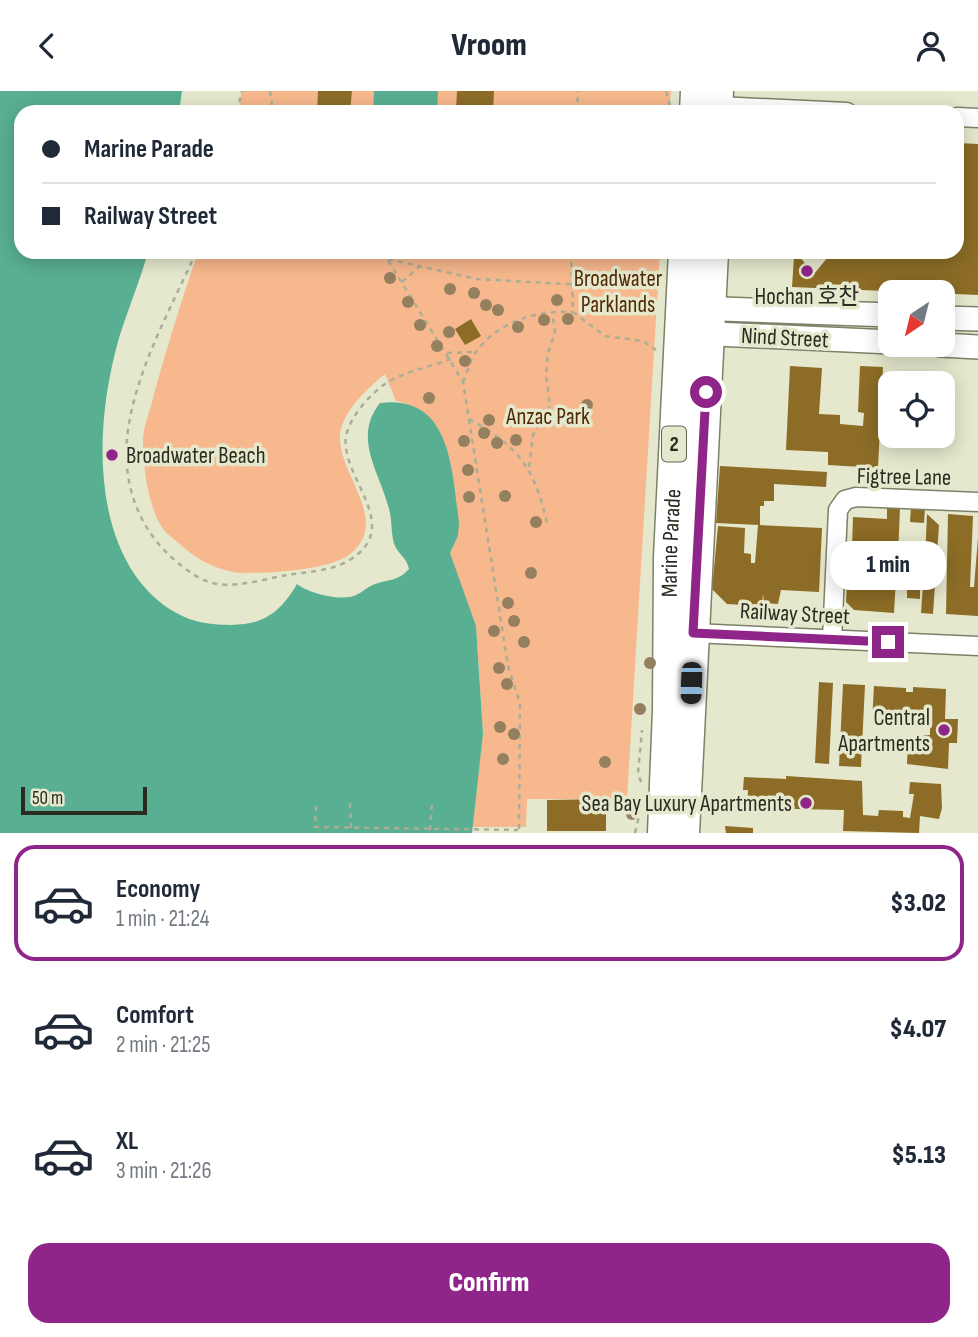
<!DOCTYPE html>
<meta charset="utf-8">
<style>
body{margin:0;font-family:"Sofia Sans Condensed","Noto Sans KR",sans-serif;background:#f2f2f3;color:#1f2937;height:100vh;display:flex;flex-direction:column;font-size:26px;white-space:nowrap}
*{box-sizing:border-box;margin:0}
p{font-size:23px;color:#747a83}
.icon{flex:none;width:38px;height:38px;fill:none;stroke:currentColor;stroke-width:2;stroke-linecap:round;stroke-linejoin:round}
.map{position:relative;height:742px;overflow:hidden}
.sheet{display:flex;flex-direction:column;background:#fff;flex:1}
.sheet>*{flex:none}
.top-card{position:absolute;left:14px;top:14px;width:950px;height:154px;border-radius:21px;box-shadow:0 4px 18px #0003;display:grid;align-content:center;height:154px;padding:0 28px;background:#fff}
.needle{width:46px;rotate:215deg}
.controls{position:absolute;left:878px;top:189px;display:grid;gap:14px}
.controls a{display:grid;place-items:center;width:77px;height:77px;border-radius:14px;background:#fff;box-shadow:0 4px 18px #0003;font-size:35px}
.scale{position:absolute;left:21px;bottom:18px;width:126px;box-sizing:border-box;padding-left:7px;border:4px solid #2b2c21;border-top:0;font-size:19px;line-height:24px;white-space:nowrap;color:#2b2c21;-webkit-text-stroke:5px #e5e8cc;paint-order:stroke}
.end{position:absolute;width:32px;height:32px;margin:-16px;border:9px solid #902589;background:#fff;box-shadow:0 0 0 4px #fff}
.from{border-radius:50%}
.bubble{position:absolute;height:49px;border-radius:21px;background:#fff;box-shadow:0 4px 18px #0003;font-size:23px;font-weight:800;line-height:49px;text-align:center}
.car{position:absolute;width:21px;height:42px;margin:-21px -10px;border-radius:9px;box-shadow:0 0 5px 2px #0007;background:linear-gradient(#222 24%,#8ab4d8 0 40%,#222 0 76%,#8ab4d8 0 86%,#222 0)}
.top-card b{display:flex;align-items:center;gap:24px;height:66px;font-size:26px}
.top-card b+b{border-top:2px solid #e0e1e3}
.top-card i{width:18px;height:18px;background:#1f2937}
ul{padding:12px 0 0;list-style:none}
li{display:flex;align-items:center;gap:21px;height:116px;margin:0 14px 10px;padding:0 14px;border:4px solid transparent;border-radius:21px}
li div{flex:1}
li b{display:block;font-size:26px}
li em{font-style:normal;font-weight:800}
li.current{border-color:#902589}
li>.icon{width:63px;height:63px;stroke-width:1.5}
.action{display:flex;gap:14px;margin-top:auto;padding:14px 28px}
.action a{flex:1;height:80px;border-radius:21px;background:#902589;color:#fff;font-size:28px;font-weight:800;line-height:80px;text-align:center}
header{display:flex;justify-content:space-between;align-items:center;height:91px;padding:0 28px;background:#fff;font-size:32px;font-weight:800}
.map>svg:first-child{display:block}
</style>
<header><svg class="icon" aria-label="back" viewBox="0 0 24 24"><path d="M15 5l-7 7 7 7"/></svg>Vroom<svg class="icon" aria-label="person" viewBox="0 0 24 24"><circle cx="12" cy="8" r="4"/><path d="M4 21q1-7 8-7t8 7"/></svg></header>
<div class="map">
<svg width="978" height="742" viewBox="0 0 978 742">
<rect width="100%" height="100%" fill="#e5e8cc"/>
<!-- green -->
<path fill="#f7b88d" d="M241,0H671L669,21H240Z
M198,161H660L627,708H527L526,736H472L483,643L476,535L451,471L450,462L458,445L408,313L396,310L385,283C367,298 341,321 340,346C339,385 392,431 349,464C328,479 272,482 245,482C223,482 199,470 183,456C177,450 168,444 163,438C148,416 143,376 143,350C143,335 151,318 154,303C167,255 182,208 198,161Z"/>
<!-- water -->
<path fill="#59af91" d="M0,0H182L179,21H21V161H148C140,190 128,218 119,247C98,320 91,419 135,484C154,511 180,530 213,533C255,537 276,529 297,493C308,502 341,511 356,504C363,501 367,496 375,493C390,488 398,490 409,478C407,467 399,464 395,455C391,446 392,432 390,422C382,384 351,348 380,312C452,303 452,381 459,431L458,445L450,462L476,535L483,643L472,742H0Z
M374,0H438L437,21H373Z"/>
<!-- building -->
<path fill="#8c6c26" d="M318,0H352L350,21H317Z
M457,0H494L493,21H456Z
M957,52L978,53V204L792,196L794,165H799L814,183L832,161H884L883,167H891V161H957Z
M471,228L481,245L465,254L455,238Z
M790,275L822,277L819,323L840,324V333L863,335L864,322L858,321L860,275L883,276L878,377L828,374V361L786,359Z
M720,375L827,381L826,396L774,393V410H764V415H760V434L716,432Z
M887,415L900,416L898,468L871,467L872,457L852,456L853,426L887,428Z
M911,416L925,417L924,432L910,431Z
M927,423L939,434L933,523L921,522L923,494H928L924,490Z
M948,423L973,425L970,496H974L978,447V525L946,523Z
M758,434L822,437L819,501L781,499L778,513L764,512L763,503L762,515L727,513L712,498L718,435L745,437L744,462L751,463V472H755Z
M848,468L897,471L894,522L854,519L846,511Z
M902,469L920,470V508L907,507V499L901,498Z
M819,591L833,592L829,673L815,672Z
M843,593L865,594L861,676L839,675Z
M874,595L906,597V601H913V596L946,598L945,628H958L957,652H949L948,678L907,673L908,646L924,647V644H930V634L872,631Z
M786,685L862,690L863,724L878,725L879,719L903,720V726L910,727L914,703H909L910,691L941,693L942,717L939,728L920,725L919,742L843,740L844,719L747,717L748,699H743L744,686L786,688Z
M606,708V740H547V709Z
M725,735L753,737V742H726Z"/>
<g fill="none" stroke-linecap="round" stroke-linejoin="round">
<defs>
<path id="minor" d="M718,15L847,21
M957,26L978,27
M693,542L978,555
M832,548L838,419L845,409L856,406L978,411"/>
<path id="tertiary" d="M695,217L891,224
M943,227L978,228
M694,242L891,251
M941,254L978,256"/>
<g id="trunk">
<path d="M695,21L696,0"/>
<path d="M717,21L718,0"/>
<path id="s1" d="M663,742L668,620L669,466L684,161"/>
<path d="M684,742L713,161"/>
</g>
</defs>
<!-- minor casing -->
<use href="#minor" stroke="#7e8067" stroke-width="21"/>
<!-- tertiary casing -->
<use href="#tertiary" stroke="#7e8067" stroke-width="26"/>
<!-- trunk casing -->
<use href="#trunk" stroke="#7e8067" stroke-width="33"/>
<!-- path -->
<path stroke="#abae97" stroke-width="2.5" stroke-dasharray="5 5" stroke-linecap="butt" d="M270,0L273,21
M666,0L671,18
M237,21L242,0
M577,21L578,0
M196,161C171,218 137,276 128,339C121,390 137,438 177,471C189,481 202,491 218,493C240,496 265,488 287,484C306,481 331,480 348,470C406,436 340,387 346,346C349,327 368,306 382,295C401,281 430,276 451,268
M383,161L463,291L508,575L520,612L519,742
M571,161L573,221L605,245L643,250L656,259
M388,168L477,188L583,194
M402,191L420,175
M447,262L475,261
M463,291C467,282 470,269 476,261C498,230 538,219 573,221
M469,328C519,356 534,376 547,432
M529,376L533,344L550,315L546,284L548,262L555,241L552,220
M641,691L638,682L642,639
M350,712L351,737
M316,715L315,736L518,739
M430,739L432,711
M635,742L639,725"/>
<!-- minor -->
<use href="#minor" stroke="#fff" stroke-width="18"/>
<!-- tertiary -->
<use href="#tertiary" stroke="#fff" stroke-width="23"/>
<!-- trunk -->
<use href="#trunk" stroke="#fff" stroke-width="30"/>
</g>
<!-- trees -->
<g fill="#947f5f">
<circle cx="390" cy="187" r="6"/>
<circle cx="450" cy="198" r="6"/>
<circle cx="474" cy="202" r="6"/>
<circle cx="557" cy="209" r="6"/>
<circle cx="408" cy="211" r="6"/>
<circle cx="486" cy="214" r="6"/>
<circle cx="498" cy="219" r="6"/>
<circle cx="568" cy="228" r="6"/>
<circle cx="544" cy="229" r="6"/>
<circle cx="420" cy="234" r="6"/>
<circle cx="518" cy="236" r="6"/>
<circle cx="449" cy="241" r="6"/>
<circle cx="437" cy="255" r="6"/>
<circle cx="465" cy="270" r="6"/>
<circle cx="429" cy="307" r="6"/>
<circle cx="587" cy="314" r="6"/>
<circle cx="489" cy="329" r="6"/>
<circle cx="484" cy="342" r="6"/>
<circle cx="516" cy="349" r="6"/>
<circle cx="464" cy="350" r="6"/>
<circle cx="497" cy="352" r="6"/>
<circle cx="468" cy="379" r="6"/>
<circle cx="505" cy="405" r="6"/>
<circle cx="469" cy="406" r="6"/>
<circle cx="536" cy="431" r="6"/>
<circle cx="531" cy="482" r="6"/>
<circle cx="508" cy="512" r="6"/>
<circle cx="514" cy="530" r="6"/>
<circle cx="494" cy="540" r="6"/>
<circle cx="524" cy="551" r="6"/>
<circle cx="650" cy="572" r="6"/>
<circle cx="499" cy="577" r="6"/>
<circle cx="507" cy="593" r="6"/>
<circle cx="640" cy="618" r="6"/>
<circle cx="500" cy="636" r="6"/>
<circle cx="514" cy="643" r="6"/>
<circle cx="503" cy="668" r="6"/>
<circle cx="605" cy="671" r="6"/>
<circle cx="632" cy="723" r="6"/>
</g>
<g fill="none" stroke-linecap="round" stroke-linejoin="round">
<!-- route -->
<path stroke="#902589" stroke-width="9" d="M706,301L693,542L888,551"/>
</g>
<!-- markers -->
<g fill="#902589" stroke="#e5e8cc" stroke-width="2.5">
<circle cx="807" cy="180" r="7"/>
<circle cx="112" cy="364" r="7"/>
<circle cx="944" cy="639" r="7"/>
<circle cx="806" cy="712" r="7"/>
</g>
<g text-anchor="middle" stroke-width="7" stroke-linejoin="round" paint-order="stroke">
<!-- shield labels -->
<rect fill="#e5e8cc" stroke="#636454" stroke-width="2" x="662" y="335.5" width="24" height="35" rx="5"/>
<g font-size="21" font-weight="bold" fill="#2b2c21">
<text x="674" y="360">2</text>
</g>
<!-- park labels -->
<g font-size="23" fill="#522906" stroke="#e5e8cc">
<text x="618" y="195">Broadwater<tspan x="618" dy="26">Parklands</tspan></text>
<text x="548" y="333">Anzac Park</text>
</g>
<!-- poi labels -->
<g font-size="23" fill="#2b2c21" stroke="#e5e8cc" text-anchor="end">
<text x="807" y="213" text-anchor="middle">Hochan 호찬</text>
<text x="126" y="372" text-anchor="start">Broadwater Beach</text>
<text x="930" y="634">Central<tspan x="930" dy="26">Apartments</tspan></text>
<text x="792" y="720">Sea Bay Luxury Apartments</text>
</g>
<!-- street labels -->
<g font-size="23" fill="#2b2c21" stroke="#e5e8cc">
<text transform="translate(785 246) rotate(3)" y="8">Nind Street</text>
<text transform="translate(904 385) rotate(1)" y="8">Figtree Lane</text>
<text dy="8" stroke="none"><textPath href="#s1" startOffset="290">Marine Parade</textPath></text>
<text transform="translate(795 522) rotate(3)" y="8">Railway Street</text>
</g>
</g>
</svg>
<div class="controls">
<a><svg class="needle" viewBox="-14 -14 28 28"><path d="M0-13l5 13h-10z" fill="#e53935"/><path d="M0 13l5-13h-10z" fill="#747a83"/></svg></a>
<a><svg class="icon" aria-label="locate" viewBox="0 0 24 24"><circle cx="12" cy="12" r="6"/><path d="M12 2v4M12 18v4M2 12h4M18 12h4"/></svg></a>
</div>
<div class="scale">50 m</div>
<i class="end from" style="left:706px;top:301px"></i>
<i class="end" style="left:888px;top:551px"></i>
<div class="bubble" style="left:830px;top:450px;width:116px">1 min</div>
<i class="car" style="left:691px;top:592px;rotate:182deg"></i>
<div class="top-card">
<b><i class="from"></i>Marine Parade</b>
<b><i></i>Railway Street</b>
</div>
</div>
<section class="sheet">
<ul>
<li class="current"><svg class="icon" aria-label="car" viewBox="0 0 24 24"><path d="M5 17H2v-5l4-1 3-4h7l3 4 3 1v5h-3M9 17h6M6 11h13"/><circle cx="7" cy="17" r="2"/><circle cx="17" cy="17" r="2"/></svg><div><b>Economy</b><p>1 min · 21:24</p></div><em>$3.02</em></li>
<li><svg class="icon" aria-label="car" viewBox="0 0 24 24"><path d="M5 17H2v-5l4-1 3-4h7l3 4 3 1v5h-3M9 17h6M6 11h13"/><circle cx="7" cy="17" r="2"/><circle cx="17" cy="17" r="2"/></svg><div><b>Comfort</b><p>2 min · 21:25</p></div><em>$4.07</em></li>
<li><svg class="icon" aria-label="car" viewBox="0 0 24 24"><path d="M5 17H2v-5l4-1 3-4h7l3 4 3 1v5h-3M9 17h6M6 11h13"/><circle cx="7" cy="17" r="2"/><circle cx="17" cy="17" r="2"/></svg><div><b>XL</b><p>3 min · 21:26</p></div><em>$5.13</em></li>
</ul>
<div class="action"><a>Confirm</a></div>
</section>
